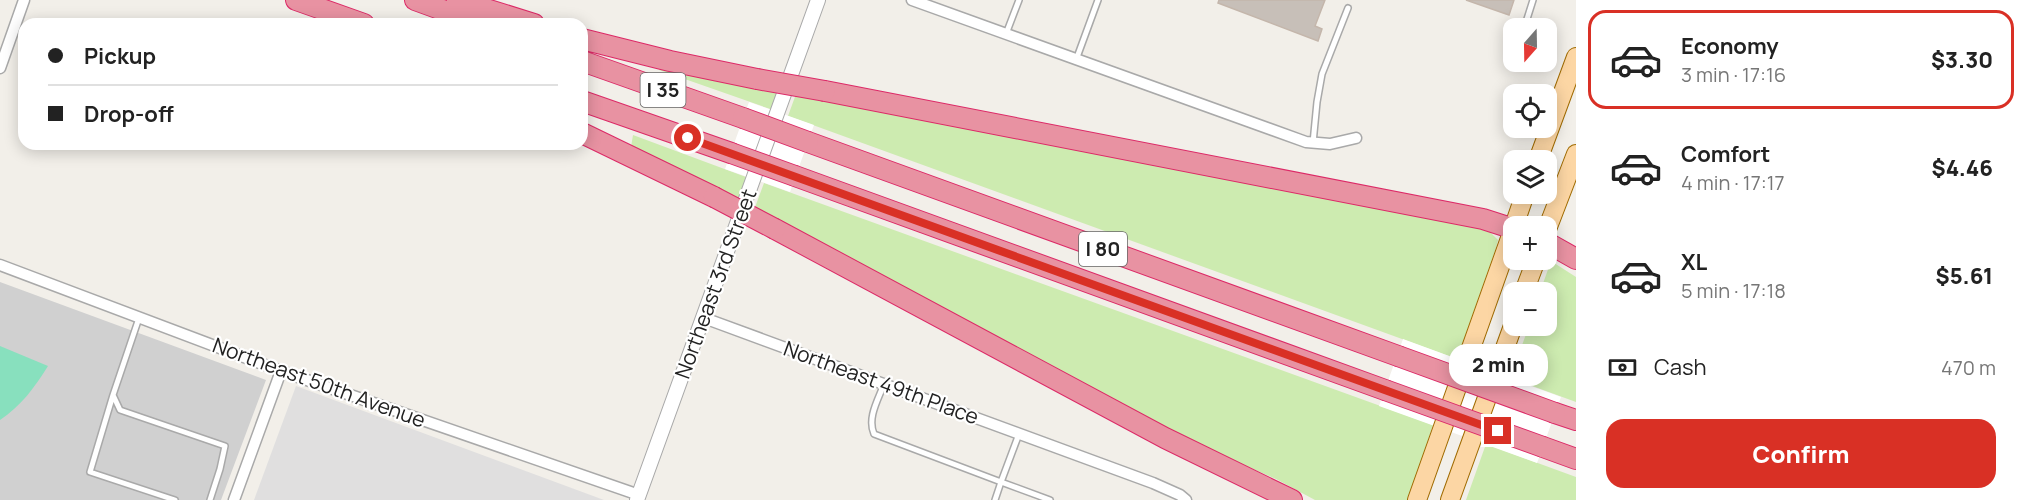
<!DOCTYPE html>
<meta charset="utf-8">
<style>
body{margin:0;font-family:Manrope,sans-serif;background:#f6f6f6;color:#222;height:100vh;display:flex;flex-direction:column;font-size:22px;white-space:nowrap}
*{box-sizing:border-box;margin:0}
p{font-size:20px;color:#767676}
.icon{flex:none;width:33px;height:33px;fill:none;stroke:currentColor;stroke-width:2;stroke-linecap:round;stroke-linejoin:round}
.map{position:relative;flex:1;overflow:hidden}
.side{display:flex;flex-direction:column;background:#fff;width:450px}
.side>*{flex:none}
.guide{position:absolute;left:18px;top:18px;width:570px;height:132px;border-radius:18px;box-shadow:0 3px 15px #0003;display:grid;align-content:center;height:132px;padding:0 30px;background:#fff}
.needle{width:39px;rotate:200deg}
.fabs{position:absolute;left:1503px;top:18px;display:grid;gap:12px}
.fabs a{display:grid;place-items:center;width:54px;height:54px;border-radius:12px;background:#fff;box-shadow:0 3px 15px #0003;font-size:30px}
.end{position:absolute;width:27px;height:27px;margin:-14px;border:8px solid #d93025;background:#fff;box-shadow:0 0 0 3px #fff}
.from{border-radius:50%}
.bubble{position:absolute;height:42px;border-radius:18px;background:#fff;box-shadow:0 3px 15px #0003;font-size:20px;font-weight:800;line-height:42px;text-align:center}
.guide b{display:flex;align-items:center;gap:21px;height:57px;font-size:22px}
.guide b+b{border-top:2px solid #e0e0e0}
.guide i{width:15px;height:15px;background:#222}
ul{padding:10px 0 0;list-style:none}
li{display:flex;align-items:center;gap:18px;height:99px;margin:0 12px 9px;padding:0 18px;border:3px solid transparent;border-radius:18px}
li div{flex:1}
li b{display:block;font-size:22px}
li em{font-style:normal;font-weight:800}
li.current{border-color:#d93025}
li>.icon{width:54px;height:54px;stroke-width:1.5}
.pay{display:flex;align-items:center;gap:15px;height:66px;padding:0 30px;font-size:22px}
.pay p{margin-inline-start:auto}
.button{display:flex;gap:12px;margin-top:auto;padding:12px 30px}
.button a{flex:1;height:69px;border-radius:18px;background:#d93025;color:#fff;font-size:24px;font-weight:800;line-height:69px;text-align:center}
main{display:flex;flex:1;min-height:0}
.map>svg:first-child{display:block}
</style>
<main>
<div class="map">
<svg width="1576" height="500" viewBox="0 0 1576 500">
<rect width="100%" height="100%" fill="#f2efe9"/>
<!-- residential -->
<path fill="#e0dfdf" d="M296,386L604,500H254Z"/>
<!-- religious -->
<path fill="#d0d0d0" d="M0,282L266,380L221,500H0Z"/>
<!-- grass -->
<path fill="#cdebb0" d="M661,66L780,91L773,110L659,70Z
M796,94L1460,222L1490,232L1498,240L1496,248L1457,359L788,116Z
M633,135L746,177L738,201L631,147Z
M764,183L1433,425L1408,500H1315L1276,479L1154,426L754,210Z
M1551,261L1576,277V402L1510,378L1529,326H1546V292H1540Z
M1486,444L1576,477V500H1466Z"/>
<!-- pitch -->
<path fill="#88e0be" d="M0,346L48,366C35,387 21,406 0,420Z"/>
<!-- pier -->
<path fill="#fff" d="M749,102L814,125L790,192L725,169Z
M1403,339L1561,397L1537,463L1379,406Z"/>
<!-- building -->
<path fill="#c7bfb8" stroke="#c4b6ab" stroke-width="1.5" d="M1219,0H1325L1315,26L1322,29L1318,41L1218,3Z
M1466,0H1514L1509,15Z"/>
<g fill="none" stroke-linecap="round" stroke-linejoin="round">
<defs>
<path id="service" d="M1527,19L1533,0
M1006,34L1019,0
M1076,60L1098,0
M1313,143L1317,102L1322,74L1348,8
M139,318L113,395L120,410L225,446L220,469L210,500
M884,384C878,400 867,418 874,434L1001,482L995,500
M113,395L90,472L175,500
M1019,434L1001,482L1050,500"/>
<path id="minor" d="M912,0L1306,142L1330,144L1356,138
M0,68L24,0
M0,265L281,371L639,495
M704,318L1153,483L1180,495L1186,500
M234,500L281,371"/>
<path id="tertiary" d="M637,500L818,0"/>
<path id="primary" d="M1538,160L1576,57
M1514,226L1525,194
M1546,232L1576,154
M1524,292L1536,260
M1417,500L1514,227
M1450,500L1514,323"/>
<path id="motorway" d="M296,0L364,24
M415,0L481,24
M457,0L534,24
M582,39L670,61L757,79
M582,61L743,118
M825,91L1483,219L1514,229
M582,101L731,153
M582,133L714,197
M808,142L1398,356
M795,176L1385,390
M775,229L1165,438L1292,500
M1546,242L1576,259
M1555,413L1576,420
M1543,447L1576,459"/>
</defs>
<!-- service casing -->
<use href="#service" stroke="#a9a9a9" stroke-width="8"/>
<!-- minor casing -->
<use href="#minor" stroke="#a9a9a9" stroke-width="13"/>
<!-- tertiary casing -->
<use href="#tertiary" stroke="#a9a9a9" stroke-width="16"/>
<!-- primary casing -->
<use href="#primary" stroke="#a06b00" stroke-width="20"/>
<!-- motorway casing -->
<use href="#motorway" stroke="#dc2a67" stroke-width="22"/>
<!-- service -->
<use href="#service" stroke="#fff" stroke-width="5"/>
<!-- minor -->
<use href="#minor" stroke="#fff" stroke-width="10"/>
<!-- tertiary -->
<use href="#tertiary" stroke="#fff" stroke-width="14"/>
<!-- primary -->
<use href="#primary" stroke="#fcd6a4" stroke-width="18"/>
<!-- motorway -->
<use href="#motorway" stroke="#e892a2" stroke-width="20"/>
<defs>
<path id="motorway-bridge" d="M757,79L825,91
M743,118L808,142
M731,153L795,176
M714,197L775,229
M1398,356L1555,413
M1385,390L1543,447"/>
</defs>
<!-- motorway-bridge casing -->
<use href="#motorway-bridge" stroke="#dc2a67" stroke-width="22" stroke-linecap="butt"/>
<!-- motorway-bridge -->
<use href="#motorway-bridge" stroke="#e892a2" stroke-width="20"/>
</g>
<g fill="none" stroke-linecap="round" stroke-linejoin="round">
<!-- route -->
<path stroke="#d93025" stroke-width="8" d="M688,138L1498,431"/>
</g>
<g text-anchor="middle" stroke-width="4.5" stroke-linejoin="round" paint-order="stroke">
<!-- shield labels -->
<g fill="#fff" stroke="#646464" stroke-width="1.5">
<rect x="640.5" y="73" width="45" height="34" rx="4.5"/>
<rect x="1079" y="232" width="48" height="34" rx="4.5"/>
</g>
<g font-size="20" font-weight="bold" fill="#222">
<text x="663" y="97">I 35</text>
<text x="1103" y="256">I 80</text>
</g>
<!-- street labels -->
<g font-size="21" fill="#222" stroke="#fff">
<text transform="translate(716 284) rotate(-70)" y="7">Northeast 3rd Street</text>
<text transform="translate(319 383) rotate(20)" y="7">Northeast 50th Avenue</text>
<text transform="translate(881 383) rotate(20)" y="7">Northeast 49th Place</text>
</g>
</g>
</svg>
<div class="fabs">
<a><svg class="needle" viewBox="-14 -14 28 28"><path d="M0-13l5 13h-10z" fill="#e53935"/><path d="M0 13l5-13h-10z" fill="#767676"/></svg></a>
<a><svg class="icon" aria-label="locate" viewBox="0 0 24 24"><circle cx="12" cy="12" r="6"/><path d="M12 2v4M12 18v4M2 12h4M18 12h4"/></svg></a>
<a><svg class="icon" aria-label="layers" viewBox="0 0 24 24"><path d="M12 4l9 5-9 5-9-5zM3 14l9 5 9-5"/></svg></a>
<a>+</a>
<a>−</a>
</div>
<i class="end from" style="left:688px;top:138px"></i>
<i class="end" style="left:1498px;top:431px"></i>
<div class="bubble" style="left:1449px;top:344px;width:99px">2 min</div>
<div class="guide">
<b><i class="from"></i>Pickup</b>
<b><i></i>Drop-off</b>
</div>
</div>
<section class="side">
<ul>
<li class="current"><svg class="icon" aria-label="car" viewBox="0 0 24 24"><path d="M5 17H2v-5l4-1 3-4h7l3 4 3 1v5h-3M9 17h6M6 11h13"/><circle cx="7" cy="17" r="2"/><circle cx="17" cy="17" r="2"/></svg><div><b>Economy</b><p>3 min · 17:16</p></div><em>$3.30</em></li>
<li><svg class="icon" aria-label="car" viewBox="0 0 24 24"><path d="M5 17H2v-5l4-1 3-4h7l3 4 3 1v5h-3M9 17h6M6 11h13"/><circle cx="7" cy="17" r="2"/><circle cx="17" cy="17" r="2"/></svg><div><b>Comfort</b><p>4 min · 17:17</p></div><em>$4.46</em></li>
<li><svg class="icon" aria-label="car" viewBox="0 0 24 24"><path d="M5 17H2v-5l4-1 3-4h7l3 4 3 1v5h-3M9 17h6M6 11h13"/><circle cx="7" cy="17" r="2"/><circle cx="17" cy="17" r="2"/></svg><div><b>XL</b><p>5 min · 17:18</p></div><em>$5.61</em></li>
</ul>
<div class="pay"><svg class="icon" aria-label="cash" viewBox="0 0 24 24"><path d="M3 7h18v10H3z"/><circle cx="12" cy="12" r="2"/></svg>Cash<p>470 m</p></div>
<div class="button"><a>Confirm</a></div>
</section>
</main>
